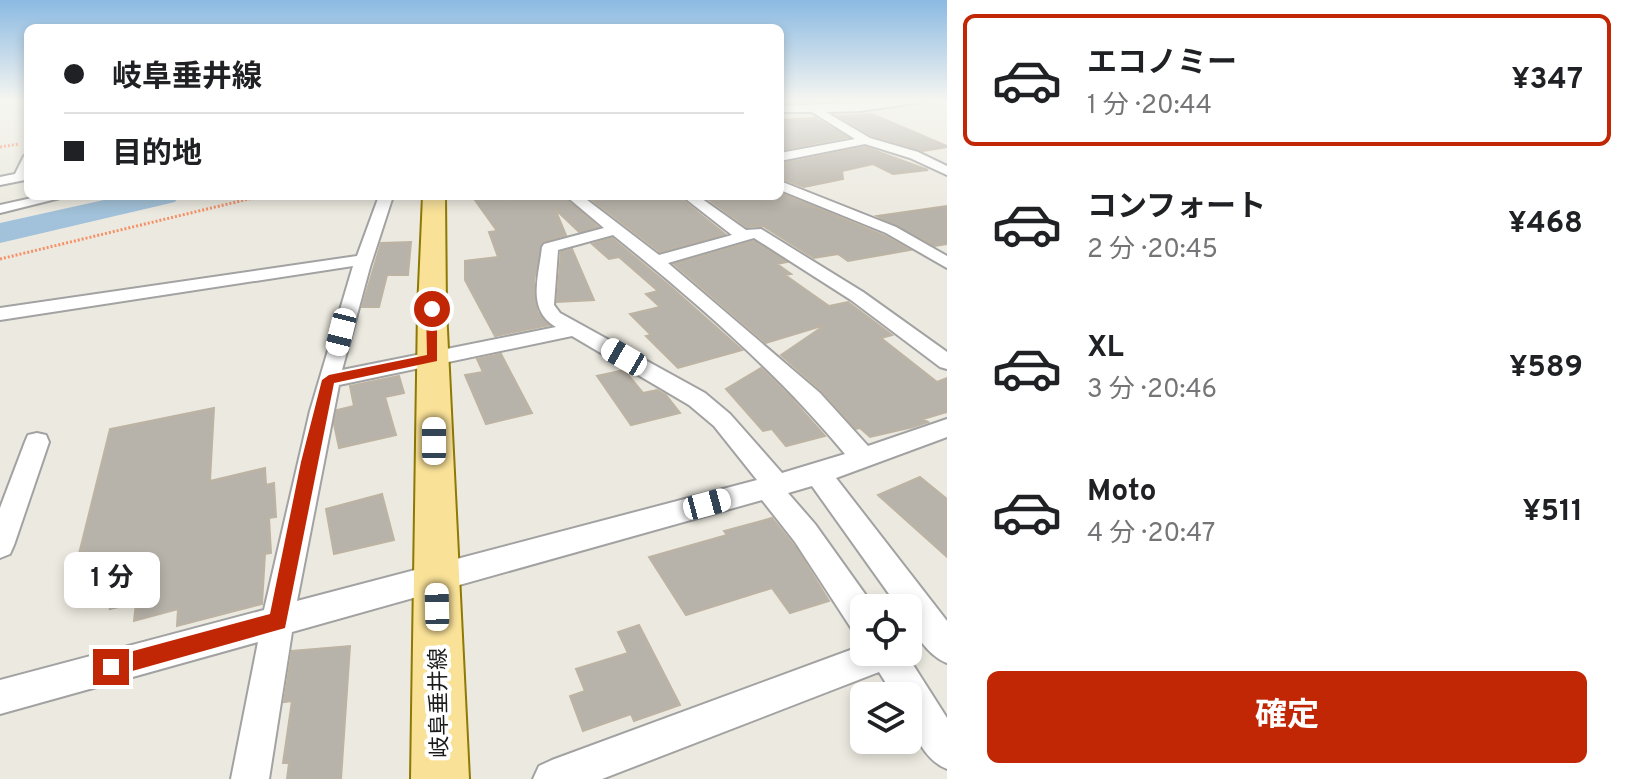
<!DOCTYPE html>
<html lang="ja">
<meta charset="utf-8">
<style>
body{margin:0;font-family:Overpass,"Noto Sans JP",sans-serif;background:#f2f2f2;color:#202124;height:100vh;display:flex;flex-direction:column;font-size:30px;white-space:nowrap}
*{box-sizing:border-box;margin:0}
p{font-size:26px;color:#757577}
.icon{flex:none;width:44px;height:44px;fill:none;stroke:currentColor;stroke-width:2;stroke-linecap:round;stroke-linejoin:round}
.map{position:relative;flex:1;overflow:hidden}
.panel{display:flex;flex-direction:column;background:#fff;width:680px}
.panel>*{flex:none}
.top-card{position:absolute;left:24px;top:24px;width:760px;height:176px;border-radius:12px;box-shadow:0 4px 12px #0003;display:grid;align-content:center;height:176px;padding:0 40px;background:#fff}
.buttons{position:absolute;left:850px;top:594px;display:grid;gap:16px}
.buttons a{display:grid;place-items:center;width:72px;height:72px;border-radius:12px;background:#fff;box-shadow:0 4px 12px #0003;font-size:40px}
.end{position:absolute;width:36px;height:36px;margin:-18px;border:10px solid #c12704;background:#fff;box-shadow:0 0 0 4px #fff}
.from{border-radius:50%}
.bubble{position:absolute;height:56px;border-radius:12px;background:#fff;box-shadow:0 4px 12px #0003;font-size:26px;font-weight:700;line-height:56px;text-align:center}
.car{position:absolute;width:24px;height:48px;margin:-24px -12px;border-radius:10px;box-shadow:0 0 6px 2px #0007;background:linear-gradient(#fff 24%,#345 0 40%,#fff 0 76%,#345 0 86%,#fff 0)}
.top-card b{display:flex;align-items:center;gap:28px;height:76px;font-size:30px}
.top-card b+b{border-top:2px solid #e0e0e0}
.top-card i{width:20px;height:20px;background:#202124}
ul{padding:14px 0 0;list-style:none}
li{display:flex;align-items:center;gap:24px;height:132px;margin:0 16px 12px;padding:0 24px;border:4px solid transparent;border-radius:12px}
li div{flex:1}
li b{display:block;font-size:30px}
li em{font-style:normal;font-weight:700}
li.active{border-color:#c12704}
li>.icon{width:72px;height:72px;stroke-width:1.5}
.action{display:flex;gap:16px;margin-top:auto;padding:16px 40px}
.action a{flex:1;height:92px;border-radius:12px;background:#c12704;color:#fff;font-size:32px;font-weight:700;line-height:92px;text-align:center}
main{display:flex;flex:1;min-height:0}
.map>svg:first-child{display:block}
</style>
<main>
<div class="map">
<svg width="947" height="779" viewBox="0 0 947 779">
<rect width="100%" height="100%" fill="#eceae0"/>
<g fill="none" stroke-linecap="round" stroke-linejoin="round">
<!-- river -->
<path fill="#a1c2da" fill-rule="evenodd" d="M780,101H817L806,108H780Z
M122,196H179L175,202L0,243V223Z"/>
</g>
<!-- building -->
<path fill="#b8b3aa" stroke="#bdb3a3" stroke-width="2" d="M872,114L947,146V147L923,151L871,135L839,116Z
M815,118L847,137L780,150V120Z
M865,147L928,170L893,174L873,164L842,171L843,179L804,187L780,178V164Z
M780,193L885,236L910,250L848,261L838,254L814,258L763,226L747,227L704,196H780Z
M472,196H563L598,227L579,232L555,209L566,235L542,242L534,280L535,303L538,313L549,325L495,336L465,280V261L498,257L489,232L497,231Z
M587,196L681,199L725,234L660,252Z
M947,206V244L935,246L877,216Z
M612,238L672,288L742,350L678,368L646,336L651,335L630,314L660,307L646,294L658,291L619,257L609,259L592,244Z
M754,241L787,262L777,264L791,274L785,275L829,306L848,302L892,335L881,338L937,382L947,378V412L923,419L928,422L913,427L870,437L860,428L856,429L822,391L781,355L825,325L766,343L674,264Z
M411,242L408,275H387L379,307H362L381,243Z
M572,249L594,300L557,302L561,252Z
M501,354L532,413L486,424L465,375L483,372L477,359Z
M761,368L790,397L825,436L786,446L772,429L763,431L726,389Z
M624,370L643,393L657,390L666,395L680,413L631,425L597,376Z
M399,376L404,393L385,397L396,435L339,448L334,424L337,410L354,406L350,386Z
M214,408L210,481L265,468L266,485L274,483L276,517L269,518L271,553L265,554L262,604L177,626L178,609L134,621L136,603L110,609L119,558L76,566L110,429Z
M920,477L947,499V557L878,495Z
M382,494L394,540L334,554L326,509Z
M772,518L796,548L829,601L790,613L772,588L686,615L649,557L727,535L724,531Z
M639,625L680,705L634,721L631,714L583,731L570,696L585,691L576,669L628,653L618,632Z
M350,646L341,779H287L289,763H283L292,701L284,702L292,651Z"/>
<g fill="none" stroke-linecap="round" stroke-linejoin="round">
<defs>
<path id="street" d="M894,101H930L860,111L826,112L870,138L918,152L947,166V175L910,158L865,144L780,161V153L855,139L812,112H780V106Z
M28,155V174L25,180L0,185V177L15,174L24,156Z
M780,181L896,227L947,256V268L886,233L780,190Z
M41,196H68L0,213V205Z
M379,196H393L370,267L342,370L556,327C526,310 539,276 542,247L544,244L604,228L566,196H582L659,255L732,235L682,196H698L746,230L761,229L863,292L947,352V369L940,367L851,300L754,238L668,263L820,393L868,446L947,419V437L836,478L947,621V663C928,656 908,628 908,608H899L812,486L788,493L815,524L875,608H864V636L853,631L795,542L762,500L292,632L269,779H231L258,642L0,714V680L264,610L310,411L353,266L0,320V308L357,256ZM613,235C695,301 778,373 845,454L782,473L730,414L705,393L560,313L554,305L558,250ZM572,336L689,405L714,426L757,480L297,601L339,385Z
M37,433L46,435L49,442L14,545L10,554L0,558V508L25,442L28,435Z
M864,645V652H905L947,718V769C920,758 908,723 908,696H894L879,672L602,779H533L539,766L552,760Z"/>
<path id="primary" d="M423,196H445L446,309L469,779H411L418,309Z"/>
</defs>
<!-- street casing -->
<use href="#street" stroke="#a2a2a2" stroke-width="4"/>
<!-- primary casing -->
<use href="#primary" stroke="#8e7903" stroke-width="4"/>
<!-- path -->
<path stroke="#f69067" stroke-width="3" stroke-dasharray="2 2" stroke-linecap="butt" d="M0,147L19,144
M0,259L261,196"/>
<!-- street -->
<use href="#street" fill="#fff" fill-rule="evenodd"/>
<!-- primary -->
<use href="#primary" fill="#f9e198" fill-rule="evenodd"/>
</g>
<!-- sky -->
<linearGradient id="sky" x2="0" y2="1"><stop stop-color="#8bbae2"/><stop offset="0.48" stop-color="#f6f6f1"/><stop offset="1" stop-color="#f6f6f1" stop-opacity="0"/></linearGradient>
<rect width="947" height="210" fill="url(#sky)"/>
<!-- route -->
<path fill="#c12704" d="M432,306L437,309V361L334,383L285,628L111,677L104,674L102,667L104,660L111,657L270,614L301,462L322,380L329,375L427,355L426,309Z"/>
<g text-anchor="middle" stroke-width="8" stroke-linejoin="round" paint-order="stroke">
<!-- street labels -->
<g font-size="22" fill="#1b1b1b" stroke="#fff">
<text transform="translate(438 703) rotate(-91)" y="8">岐阜垂井線</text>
</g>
</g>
</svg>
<div class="buttons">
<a><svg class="icon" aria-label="locate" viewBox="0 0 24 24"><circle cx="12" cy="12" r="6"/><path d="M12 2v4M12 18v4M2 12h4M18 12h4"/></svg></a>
<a><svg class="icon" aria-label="layers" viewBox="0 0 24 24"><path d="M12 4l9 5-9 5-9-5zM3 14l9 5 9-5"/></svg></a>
</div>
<i class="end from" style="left:432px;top:309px"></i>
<i class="end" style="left:111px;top:667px"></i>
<div class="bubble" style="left:64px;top:552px;width:96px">1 分</div>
<i class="car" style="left:341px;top:332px;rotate:194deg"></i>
<i class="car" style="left:624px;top:357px;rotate:300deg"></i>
<i class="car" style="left:434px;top:441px;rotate:0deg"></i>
<i class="car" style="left:707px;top:504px;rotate:75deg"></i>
<i class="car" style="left:437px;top:607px;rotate:359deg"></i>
<div class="top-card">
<b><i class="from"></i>岐阜垂井線</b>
<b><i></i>目的地</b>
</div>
</div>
<section class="panel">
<ul>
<li class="active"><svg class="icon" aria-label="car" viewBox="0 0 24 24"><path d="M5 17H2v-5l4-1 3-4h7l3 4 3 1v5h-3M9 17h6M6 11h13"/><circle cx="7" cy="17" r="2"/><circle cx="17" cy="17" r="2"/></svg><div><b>エコノミー</b><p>1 分 · 20:44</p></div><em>¥347</em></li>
<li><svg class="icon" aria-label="car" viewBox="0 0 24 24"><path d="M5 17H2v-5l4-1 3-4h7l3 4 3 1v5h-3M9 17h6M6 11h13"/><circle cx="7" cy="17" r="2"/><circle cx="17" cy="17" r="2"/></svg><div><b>コンフォート</b><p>2 分 · 20:45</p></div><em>¥468</em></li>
<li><svg class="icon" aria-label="car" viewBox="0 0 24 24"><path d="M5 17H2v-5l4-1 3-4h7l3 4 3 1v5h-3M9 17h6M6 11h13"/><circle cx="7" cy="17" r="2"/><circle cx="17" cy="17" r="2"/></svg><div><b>XL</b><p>3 分 · 20:46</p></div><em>¥589</em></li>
<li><svg class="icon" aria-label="car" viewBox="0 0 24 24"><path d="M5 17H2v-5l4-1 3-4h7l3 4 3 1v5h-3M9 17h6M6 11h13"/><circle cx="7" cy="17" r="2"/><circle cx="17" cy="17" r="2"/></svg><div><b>Moto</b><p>4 分 · 20:47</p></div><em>¥511</em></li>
</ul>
<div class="action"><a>確定</a></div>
</section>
</main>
